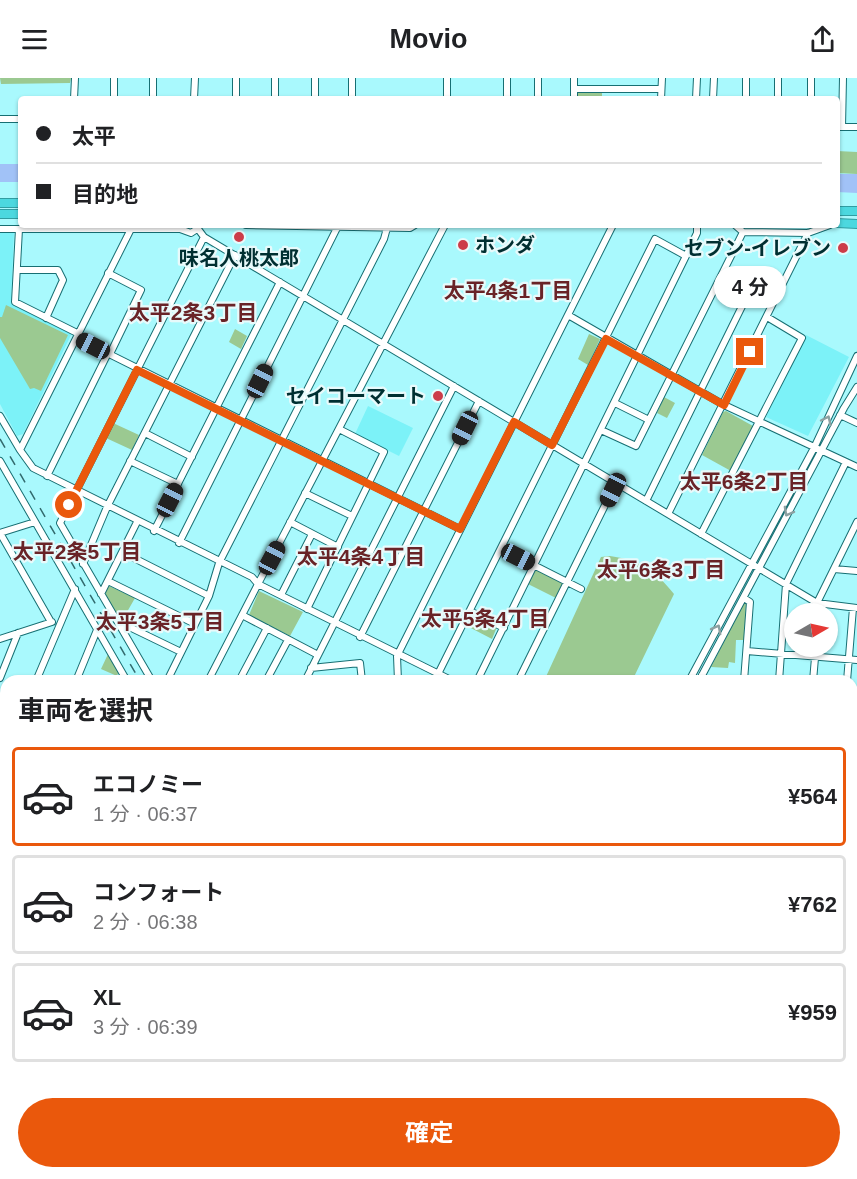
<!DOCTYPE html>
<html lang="ja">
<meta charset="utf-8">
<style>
body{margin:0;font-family:Helvetica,"Noto Sans JP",sans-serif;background:#f2f2f2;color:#202124;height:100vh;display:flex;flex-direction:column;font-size:22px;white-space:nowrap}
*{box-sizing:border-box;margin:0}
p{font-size:20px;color:#757577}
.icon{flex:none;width:33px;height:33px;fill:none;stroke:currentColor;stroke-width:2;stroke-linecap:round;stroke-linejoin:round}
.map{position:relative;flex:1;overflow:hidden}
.sheet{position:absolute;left:0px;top:597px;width:858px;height:504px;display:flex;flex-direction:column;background:#fff;border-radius:18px 18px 0 0;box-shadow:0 2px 4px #0004}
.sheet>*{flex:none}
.banner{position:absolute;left:18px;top:18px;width:822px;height:132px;border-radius:6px;box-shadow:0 2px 4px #0004;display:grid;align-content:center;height:132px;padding:0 18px;background:#fff}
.needle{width:39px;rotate:81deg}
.controls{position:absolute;left:784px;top:525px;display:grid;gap:12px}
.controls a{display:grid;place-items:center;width:54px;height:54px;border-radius:50%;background:#fff;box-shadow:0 2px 4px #0004;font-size:30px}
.end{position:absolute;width:27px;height:27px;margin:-14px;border:8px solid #ea580c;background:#fff;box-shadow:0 0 0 3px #fff}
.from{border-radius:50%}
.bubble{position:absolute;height:42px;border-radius:21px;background:#fff;box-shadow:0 2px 4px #0004;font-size:20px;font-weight:700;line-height:42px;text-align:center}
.car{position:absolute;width:18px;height:36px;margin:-18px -9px;border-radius:8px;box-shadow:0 0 4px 2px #0007;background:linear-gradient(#222 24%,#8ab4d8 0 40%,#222 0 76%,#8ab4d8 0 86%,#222 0)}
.banner b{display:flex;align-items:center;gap:21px;height:57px;font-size:22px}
.banner b+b{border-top:2px solid #e0e0e0}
.banner i{width:15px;height:15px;background:#202124}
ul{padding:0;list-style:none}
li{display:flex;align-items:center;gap:18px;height:99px;margin:0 12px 9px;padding:0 6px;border:3px solid #e0e0e0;border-radius:6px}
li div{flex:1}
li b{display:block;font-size:22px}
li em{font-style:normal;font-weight:700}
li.selected{border-color:#ea580c}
li>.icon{width:54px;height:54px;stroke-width:1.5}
h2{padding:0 18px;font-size:27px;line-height:72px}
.primary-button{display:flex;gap:12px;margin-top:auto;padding:12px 18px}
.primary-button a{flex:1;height:69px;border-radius:36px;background:#ea580c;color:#fff;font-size:24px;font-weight:700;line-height:69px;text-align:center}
header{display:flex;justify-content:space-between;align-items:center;height:78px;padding:0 18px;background:#fff;font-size:27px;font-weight:700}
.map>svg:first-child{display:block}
</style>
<header><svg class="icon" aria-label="menu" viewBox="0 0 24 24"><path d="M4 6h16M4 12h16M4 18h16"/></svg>Movio<svg class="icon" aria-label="share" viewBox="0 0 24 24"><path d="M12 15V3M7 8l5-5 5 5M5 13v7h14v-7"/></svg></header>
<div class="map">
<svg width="857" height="1101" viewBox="0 0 857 1101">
<rect width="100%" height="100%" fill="#a9f9fd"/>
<!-- built -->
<path fill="#7cf2f8" d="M0,155H14L11,225L72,255L23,356L17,358L0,326Z
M806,257L849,279L808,358L766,339Z
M368,328L413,350L399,378L355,356Z"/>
<!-- green -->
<path fill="#9bc991" d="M0,0H71L70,5L1,6Z
M578,13L602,14V21H578Z
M837,73L857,74V96L837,95Z
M6,227L68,257L41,313L34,310L30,311L0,260V239H2Z
M235,251L247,258L241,271L229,264Z
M589,256L600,261L588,287L578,281Z
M664,319L675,325L667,340L657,335Z
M726,333L753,348L731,393L702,377L723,334Z
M113,345L139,357L132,372L106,360Z
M610,478C642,483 654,491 674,516L632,603H544L601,479Z
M535,488L567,504L558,521L526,505Z
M109,508L135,520L123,541C115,537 108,524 105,515Z
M259,513L303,534L290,558L249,537Z
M744,525L746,526L744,562H736L735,585L729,584L728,590L711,589Z
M472,537L497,549L492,561L467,548Z
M109,574L119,593L117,598L101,591Z
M852,1070H857V1101H799L802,1095H852Z
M127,1095H153L155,1098L127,1101Z"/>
<!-- water -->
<path fill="#a1c2f7" d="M0,86H21V104H0Z
M837,96H857V115L837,114Z"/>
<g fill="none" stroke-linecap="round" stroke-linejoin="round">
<!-- stream -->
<path stroke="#a1c2f7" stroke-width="1.5" d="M122,1101V1095"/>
<defs>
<path id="minor" d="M447,0V21
M574,0V21
M574,11H661
M74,21L75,0
M114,21V0
M153,21V0
M194,21L195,0
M236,21V0
M275,21V0
M315,21V0
M352,21V0
M507,21V0
M538,21V0
M661,21L662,0
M696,21L697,0
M713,21L714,0
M746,21V0
M778,21V0
M811,21V0
M0,41H21
M837,49H857
M842,49L843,0
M195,147L204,159L817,525L857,530
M246,147L410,150L415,147
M445,147L258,506L453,603
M735,147L743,154L808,155L830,147
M0,151H180L191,155L197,151
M19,151L15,224L79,256
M131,151L20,372L33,390L252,499L258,506L208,603
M17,192H58L63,202L46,240
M108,195L141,212L110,276
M568,237L724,327L857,389
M77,260L460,451
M615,325L649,342
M840,337L857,345
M0,338L20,372
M601,352L636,368L743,154
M145,355L192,379
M0,383L127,603
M130,383L178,406
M47,398L108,275
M305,415L352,438
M646,423L755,202L780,214
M668,436L808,155
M290,444L338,469
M154,453L280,204
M0,455L51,544
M0,455L35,444
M701,456L802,260L767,239
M179,465L337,150
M502,471L581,511
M122,474L209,518
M83,486L107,429L235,177
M834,491L857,493
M108,503L195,546
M101,516L137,444
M281,517L312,456
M744,520L750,524L744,603
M817,525L857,444
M307,531L384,374L339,351
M470,533L504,550
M242,537L318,577
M117,543L181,574
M360,559L479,323
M0,561L52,544
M747,573L857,582
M311,590L360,585L362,603
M438,596L655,161L686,178
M702,597L709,603
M0,600L18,555
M36,603L75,511
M76,603L97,552
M152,603L60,445L204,159
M167,603L209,518L219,485L384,161L387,150
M239,603L267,550
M266,603L288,562
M305,603L454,308
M398,603L397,578L613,147
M477,603L686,178L697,155V147
M518,603L616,405
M689,603L814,370L857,278
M699,603L844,330L857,309
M779,603L786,506L846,384
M813,603L816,568
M847,603L853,530
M0,633L6,636
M852,655H857
M0,690L6,675
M852,737H857
M852,785H857
M0,806L6,805
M852,825H857
M852,863L857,864
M0,866L6,855
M852,912H857
M852,977L857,921
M0,983L6,981
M852,997L857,998
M0,1019L6,1017
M0,1051L6,1071
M852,1051L857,1052
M13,1095L15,1101
M53,1095L55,1101
M157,1095L159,1101
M225,1095L227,1101
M253,1095L257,1101
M336,1095L340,1101
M379,1095L383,1101
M764,1095L775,1101
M231,1101L240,1095
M290,1101L299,1095
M344,1101L352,1095
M404,1101L407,1095
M425,1101L428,1095
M434,1101L437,1095
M448,1101L451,1095
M486,1101L489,1095
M535,1101L538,1095
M580,1101L583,1095
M621,1101L624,1095
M679,1101L683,1095
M744,1101L748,1095
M789,1101V1095"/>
<path id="major" d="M852,695L857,696
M0,753H6"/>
<path id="highway" d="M0,125H21
M837,133H857
M0,136H21
M837,145L857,146"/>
</defs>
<!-- minor casing -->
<use href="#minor" stroke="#176f73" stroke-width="8"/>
<!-- major casing -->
<use href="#major" stroke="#319da2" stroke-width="9"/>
<!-- highway casing -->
<use href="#highway" stroke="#319da2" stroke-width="10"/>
<!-- minor -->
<use href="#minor" stroke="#fff" stroke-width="6"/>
<!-- major -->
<use href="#major" stroke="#94e8ec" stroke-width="8"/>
<!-- highway -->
<use href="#highway" stroke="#4cd8df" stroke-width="8"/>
<!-- rail -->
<path stroke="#326a6d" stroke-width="1.5" stroke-dasharray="10 10" stroke-linecap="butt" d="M0,361L140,603
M852,1059L857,1060"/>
</g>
<!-- one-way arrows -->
<defs><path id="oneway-chevron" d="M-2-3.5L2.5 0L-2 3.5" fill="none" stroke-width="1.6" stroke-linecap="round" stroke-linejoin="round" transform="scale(1.5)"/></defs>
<g stroke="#8ca1a2">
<use href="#oneway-chevron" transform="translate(827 342) rotate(-65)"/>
<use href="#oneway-chevron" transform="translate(788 434) rotate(119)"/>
<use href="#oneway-chevron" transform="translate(717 551) rotate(-62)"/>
</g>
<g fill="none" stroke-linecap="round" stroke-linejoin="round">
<!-- route -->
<path stroke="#ea580c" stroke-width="8" d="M69,427L137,292L460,451L514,344L552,367L606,261L724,327L750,274"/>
</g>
<!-- markers -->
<g fill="#cc3c49" stroke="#e8fafb" stroke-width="2">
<circle cx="239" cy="159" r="6"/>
<circle cx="463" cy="167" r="6"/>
<circle cx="843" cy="170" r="6"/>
<circle cx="438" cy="318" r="6"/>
</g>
<g text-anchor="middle" stroke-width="4.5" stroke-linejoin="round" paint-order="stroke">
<!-- poi labels -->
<g font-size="20" font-weight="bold" fill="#002f31" stroke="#e8fafb" text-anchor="end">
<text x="475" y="174" text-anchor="start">ホンダ</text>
<text x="831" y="177">セブン-イレブン</text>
<text x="239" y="187" text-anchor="middle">味名人桃太郎</text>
<text x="426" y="325">セイコーマート</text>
</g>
<!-- neighbourhood labels -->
<g font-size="21" font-weight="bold" fill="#692327" stroke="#e8fafb">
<text x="508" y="220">太平4条1丁目</text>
<text x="193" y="242">太平2条3丁目</text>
<text x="744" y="411">太平6条2丁目</text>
<text x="77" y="481">太平2条5丁目</text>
<text x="361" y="486">太平4条4丁目</text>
<text x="661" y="499">太平6条3丁目</text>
<text x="485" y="548">太平5条4丁目</text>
<text x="160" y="551">太平3条5丁目</text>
</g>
</g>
</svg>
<div class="controls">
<a><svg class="needle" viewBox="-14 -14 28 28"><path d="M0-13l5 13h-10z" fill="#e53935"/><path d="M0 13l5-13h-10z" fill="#757577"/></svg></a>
</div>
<i class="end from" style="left:69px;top:427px"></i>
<i class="end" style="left:750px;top:274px"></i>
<div class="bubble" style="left:714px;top:188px;width:72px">4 分</div>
<i class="car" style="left:93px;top:268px;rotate:297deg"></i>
<i class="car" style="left:260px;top:303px;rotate:26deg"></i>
<i class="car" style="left:465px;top:350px;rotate:206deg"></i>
<i class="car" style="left:613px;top:412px;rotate:206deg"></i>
<i class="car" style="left:170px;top:422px;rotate:27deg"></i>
<i class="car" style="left:518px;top:479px;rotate:117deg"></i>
<i class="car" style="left:272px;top:480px;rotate:28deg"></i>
<div class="banner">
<b><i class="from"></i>太平</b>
<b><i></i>目的地</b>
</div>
<section class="sheet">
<h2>車両を選択</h2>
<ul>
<li class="selected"><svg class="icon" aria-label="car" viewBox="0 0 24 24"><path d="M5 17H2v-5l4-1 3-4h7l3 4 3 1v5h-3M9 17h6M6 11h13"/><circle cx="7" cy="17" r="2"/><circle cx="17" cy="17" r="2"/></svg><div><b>エコノミー</b><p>1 分 · 06:37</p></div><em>¥564</em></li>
<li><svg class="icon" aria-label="car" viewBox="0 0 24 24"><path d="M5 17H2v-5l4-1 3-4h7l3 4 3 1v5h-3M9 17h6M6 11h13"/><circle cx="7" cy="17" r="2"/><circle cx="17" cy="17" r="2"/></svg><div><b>コンフォート</b><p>2 分 · 06:38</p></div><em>¥762</em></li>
<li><svg class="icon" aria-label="car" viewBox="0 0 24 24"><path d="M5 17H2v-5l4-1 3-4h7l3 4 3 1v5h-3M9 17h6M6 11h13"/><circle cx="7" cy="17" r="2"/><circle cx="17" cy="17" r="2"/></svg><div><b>XL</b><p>3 分 · 06:39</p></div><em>¥959</em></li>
</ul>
<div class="primary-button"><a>確定</a></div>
</section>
</div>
